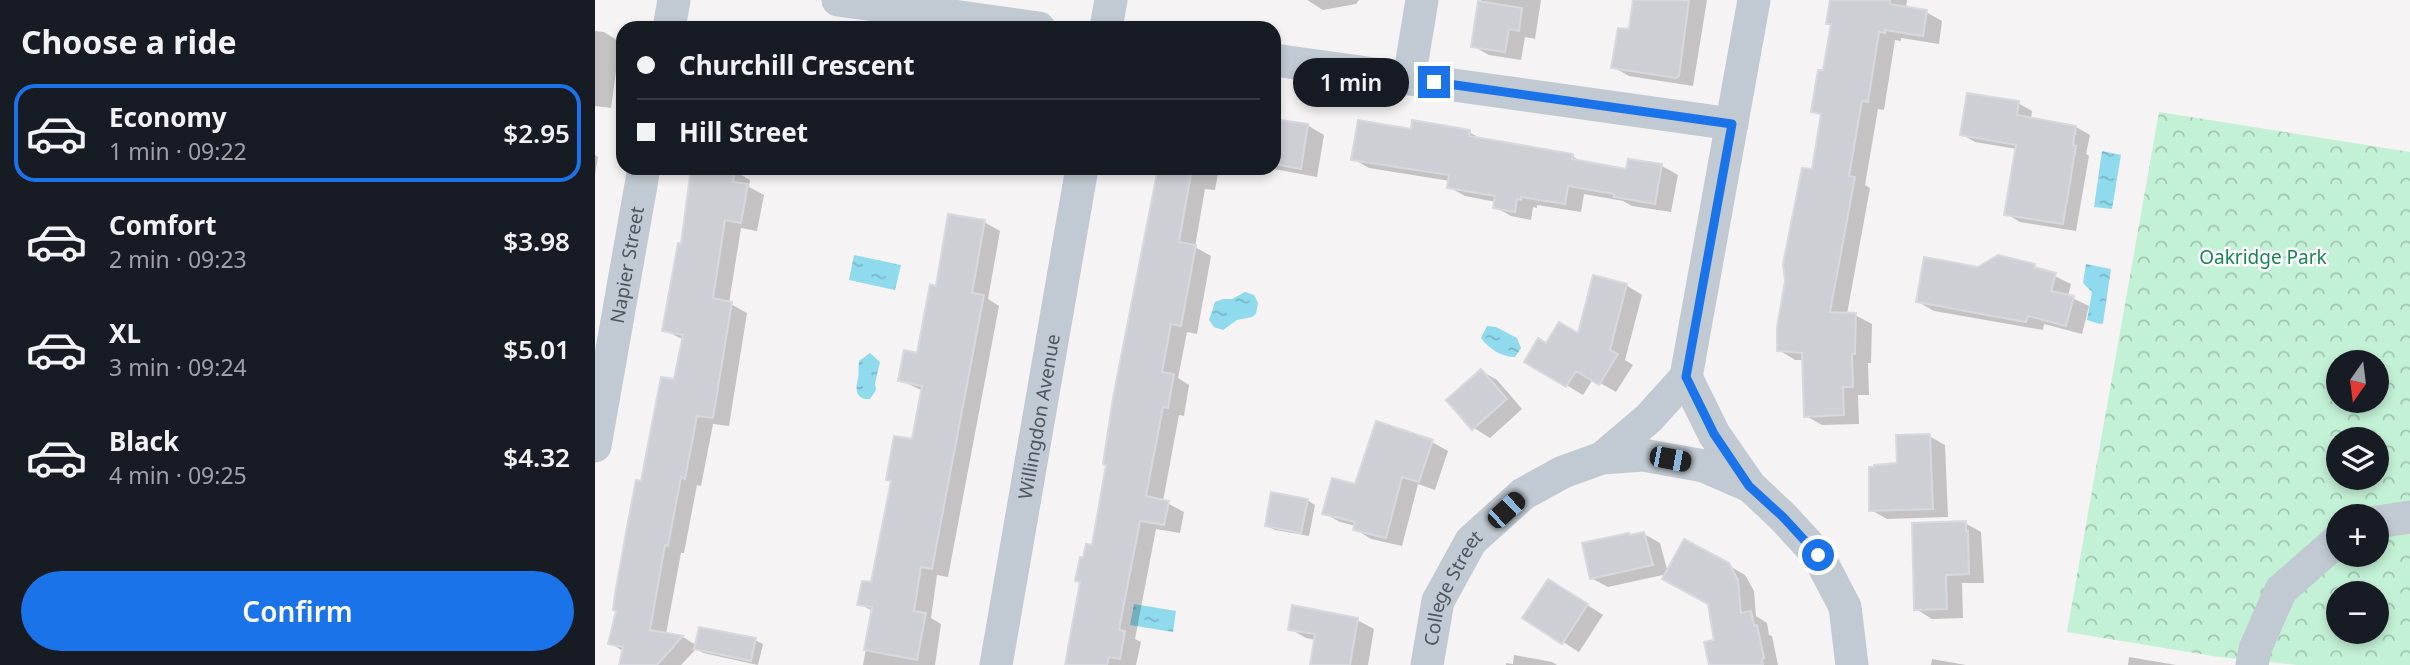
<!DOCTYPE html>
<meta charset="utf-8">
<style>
body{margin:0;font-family:"Noto Sans",sans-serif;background:#242831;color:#f1f3f6;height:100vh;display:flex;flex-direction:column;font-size:26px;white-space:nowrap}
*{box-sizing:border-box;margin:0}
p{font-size:23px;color:#9ea1a6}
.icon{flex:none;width:38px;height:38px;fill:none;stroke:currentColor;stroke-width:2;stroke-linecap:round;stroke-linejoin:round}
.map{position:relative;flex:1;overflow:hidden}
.side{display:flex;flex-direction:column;background:#171b24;width:595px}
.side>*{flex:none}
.hud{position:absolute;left:21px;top:21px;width:665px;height:154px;border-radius:21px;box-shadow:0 4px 10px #0003;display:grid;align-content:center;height:154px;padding:0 21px;background:#171b24}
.needle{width:46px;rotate:194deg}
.buttons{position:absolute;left:1731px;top:350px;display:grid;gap:14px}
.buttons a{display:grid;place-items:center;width:63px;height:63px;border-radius:50%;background:#171b24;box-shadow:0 4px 10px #0003;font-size:35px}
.end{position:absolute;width:32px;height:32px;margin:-16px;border:9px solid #1a73e8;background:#fff;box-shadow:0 0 0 4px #fff}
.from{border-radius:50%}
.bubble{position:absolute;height:49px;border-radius:24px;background:#171b24;box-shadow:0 4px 10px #0003;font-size:23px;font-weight:600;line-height:49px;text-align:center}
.car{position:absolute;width:21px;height:42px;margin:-21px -10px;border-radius:9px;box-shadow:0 0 5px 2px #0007;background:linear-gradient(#222 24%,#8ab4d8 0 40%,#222 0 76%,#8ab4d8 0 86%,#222 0)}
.hud b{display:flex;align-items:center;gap:24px;height:66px;font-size:26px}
.hud b+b{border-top:2px solid #363941}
.hud i{width:18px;height:18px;background:#f1f3f6}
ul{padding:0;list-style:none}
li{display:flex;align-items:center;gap:21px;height:98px;margin:0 14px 10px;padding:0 7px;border:4px solid transparent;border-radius:21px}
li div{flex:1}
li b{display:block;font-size:26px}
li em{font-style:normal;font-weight:600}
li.active{border-color:#1a73e8}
li>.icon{width:63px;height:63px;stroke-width:1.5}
h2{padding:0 21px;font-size:32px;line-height:84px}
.primary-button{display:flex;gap:14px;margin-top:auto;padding:14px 21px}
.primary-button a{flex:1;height:80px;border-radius:42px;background:#1a73e8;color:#fff;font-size:28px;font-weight:600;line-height:80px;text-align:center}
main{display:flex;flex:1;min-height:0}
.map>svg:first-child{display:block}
</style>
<main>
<section class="side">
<h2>Choose a ride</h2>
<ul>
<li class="active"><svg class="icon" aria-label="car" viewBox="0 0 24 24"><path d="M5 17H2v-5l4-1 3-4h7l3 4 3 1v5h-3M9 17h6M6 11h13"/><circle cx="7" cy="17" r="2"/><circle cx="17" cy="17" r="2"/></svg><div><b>Economy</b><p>1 min · 09:22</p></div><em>$2.95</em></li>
<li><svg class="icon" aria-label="car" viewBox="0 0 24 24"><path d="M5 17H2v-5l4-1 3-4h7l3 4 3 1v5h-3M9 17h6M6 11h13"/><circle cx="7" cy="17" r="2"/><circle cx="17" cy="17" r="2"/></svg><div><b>Comfort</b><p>2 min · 09:23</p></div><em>$3.98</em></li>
<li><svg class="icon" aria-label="car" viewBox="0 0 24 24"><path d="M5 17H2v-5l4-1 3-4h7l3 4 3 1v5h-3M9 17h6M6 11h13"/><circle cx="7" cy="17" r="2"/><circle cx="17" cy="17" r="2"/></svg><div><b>XL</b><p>3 min · 09:24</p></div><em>$5.01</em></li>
<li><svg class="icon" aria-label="car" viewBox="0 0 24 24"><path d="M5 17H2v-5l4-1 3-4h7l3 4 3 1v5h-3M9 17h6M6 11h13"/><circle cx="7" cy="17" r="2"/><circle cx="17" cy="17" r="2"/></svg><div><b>Black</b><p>4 min · 09:25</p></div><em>$4.32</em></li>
</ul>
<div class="primary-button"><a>Confirm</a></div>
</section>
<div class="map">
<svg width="1815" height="665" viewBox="0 0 1815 665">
<defs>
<pattern id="park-crowns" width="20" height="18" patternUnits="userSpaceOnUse" patternTransform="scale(1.75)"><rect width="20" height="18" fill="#c3f1d5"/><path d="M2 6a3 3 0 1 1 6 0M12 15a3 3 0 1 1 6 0" fill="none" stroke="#a0c6b0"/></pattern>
<pattern id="water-ripples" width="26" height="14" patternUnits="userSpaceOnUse" patternTransform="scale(1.75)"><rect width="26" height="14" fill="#90daee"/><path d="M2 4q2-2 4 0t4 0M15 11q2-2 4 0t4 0" fill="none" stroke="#78b4c4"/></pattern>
</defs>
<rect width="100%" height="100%" fill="#f5f3f3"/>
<!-- park -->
<path fill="url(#park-crowns)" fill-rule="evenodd" d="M1564,112L1815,152V665H1702L1624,657L1472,632ZM1743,362H1782V401H1743ZM1743,439H1782V478H1743ZM1743,516H1782V555H1743ZM1743,593H1782V632H1743Z"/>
<!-- water -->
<path fill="url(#water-ripples)" d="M1507,151L1526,155L1517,209L1499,207Z
M259,255L306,265L300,290L254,280Z
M1491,264L1516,269L1508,323L1505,324L1492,320L1497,292L1488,283Z
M650,292L659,295L663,303L661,314L657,317L642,320L628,330L619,327L614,320L620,302L628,299H637Z
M892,326L901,327L922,338L926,348L920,357C907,357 894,349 886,338Z
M275,353L285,362L280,383L281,390L275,399C261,400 260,390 263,379C264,374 263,367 264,361Z
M539,604L581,611L578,632L535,625Z"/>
<!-- shadow -->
<path fill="#0003" d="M712,0H764L761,4L728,10Z
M886,0H946L940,39L930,37L926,60L894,55L878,46Z
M1041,0H1112L1098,86L1034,76L1018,67L1035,31Z
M1238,0H1312L1311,9L1331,12L1347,21L1344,44L1306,38V41L1300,40L1289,110L1283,109L1270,185L1275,188L1252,314L1260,315L1277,324L1276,363H1273L1274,395H1263L1264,424L1227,425L1211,416L1209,360H1200L1184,350L1228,116L1218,111L1229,72L1238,25L1233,23Z
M0,31L9,32L25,42L16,108L0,106Z
M1423,103L1437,111L1436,119L1481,127L1495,135L1491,154L1494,156L1481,231L1425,222L1411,214L1422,149L1380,142L1366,134Z
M679,120L712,125L729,135L722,177L674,168H679Z
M817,131L874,132L888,140L977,156L992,164L1033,171L1035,161L1067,166L1083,175L1076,212L1037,206L1028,201L989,194L986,212L942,205V208L938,207L936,220L916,216L900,207L901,202L870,196L854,187L855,181L774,168L758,159Z
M0,155L3,157L0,175Z
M98,168H124L139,171L155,180L154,187L169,195L162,231L146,228L134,303L152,313L134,426L118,424L106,486L102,485L89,553H86L71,634L88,637L101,645L160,640L168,644L163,665L108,653L101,649L86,665H25L28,651L15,643L48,483L81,381L89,340L69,330L87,246Z
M561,168H624L620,190L610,189L600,247L616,256L602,334L592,332L583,378L594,385L589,416L584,415L568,501L589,512L585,533L561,529L540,639L546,642L541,665H472L498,547L563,175L560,174Z
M389,222L405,231L393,299L404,306L353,577L342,575L336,618L346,624L340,665H268L278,611L264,604L278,584L297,482L292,479L318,441L328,391L305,380L323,355L342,288Z
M1439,266L1476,284L1473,296L1494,306L1487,334L1449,324L1448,330L1339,311L1323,302L1383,269Z
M1031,285L1047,295L1030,360L1038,365L1021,392L998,379L988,395L931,361L952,345L984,335Z
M886,371L902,380L927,409L895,438L879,428Z
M1334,436L1350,445L1353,517L1292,519L1276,510L1304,465Z
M837,442L853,451L840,490L823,484L807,546L776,539L760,529L761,526L745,522L729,513L761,486Z
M712,500L720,505L714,536L680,530L672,525Z
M1370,523L1386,532L1389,583H1367L1368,618L1337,619L1321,609Z
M1049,534L1065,543L1073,573L1133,565L1150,575L1159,591L1161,616L1172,623L1174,635L1177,636L1183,665H1115L1121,642L1115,604L1072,574L1013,587L996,578L1037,536Z
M969,590L1008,615L984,652L930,618Z
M762,620L779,629L773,665H717L721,640L711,638L695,629Z
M919,655L957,662L962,665H911V663L918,664Z
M1534,657L1581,665H1533Z
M1337,659L1371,665H1336Z"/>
<!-- building -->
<path fill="#cdcfd5" stroke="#d7d9de" stroke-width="2" d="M1038,0H1094L1084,76L1081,78L1016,68L1023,28L1034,29Z
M1235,0H1295V4L1332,10L1328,36L1290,30V33L1284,32L1273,102L1267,101L1254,176L1260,177L1235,312L1261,313L1260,354H1257L1258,387H1248L1249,415L1209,417L1207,353L1182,351V327L1190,281L1188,264L1207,168L1217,169L1226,114L1216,112L1223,70H1228L1236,24H1231Z
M883,1L927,8L924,31L914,29L910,52L876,47Z
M1372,93L1424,101L1422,115L1481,126L1478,145L1481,146L1468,224L1409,215L1421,145L1365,135Z
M679,119L713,124L706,169L679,164Z
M763,120L816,129L817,120L875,130L874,136L978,154L977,159L1031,169L1033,159L1067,164L1060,204L1019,197V194L973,186L970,204L926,197V200L922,199L920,212L898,208L900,196L852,188L854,175L756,160Z
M96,168H140L138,182L153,184L146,223L130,220L118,298L137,302L118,418L102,416L90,479L86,477L73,546L70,545L55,630L88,636L62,665H24L28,647L13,644L21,611L18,610L20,594L32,527L41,480L46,481L66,377L79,379L88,335L67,331L83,243L86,244Z
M563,168H597L584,242L601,245L586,326L576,324L567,372L579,374L573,408L568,407L551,496L574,501L569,525L545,521L524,630L530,631L525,659L514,657L512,665H470L485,582L480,581L485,557L488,558L491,544L497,545L511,465L508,464L518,398Z
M353,214L390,220L377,293L389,295L337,569L326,567L319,611L331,613L322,660L269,650L277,607L262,605L267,581L276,582L296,481L291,480L299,436L317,439L327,386L303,381L309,350L322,353L335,284L341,286Z
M1403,255L1440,264L1439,267L1461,273L1456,291L1479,296L1471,326L1433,316L1431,322L1321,302L1329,257L1383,267Z
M998,275L1032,284L1015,350L1023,354L1004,385L981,371L971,387L929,362L943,338L951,343L964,322L983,333Z
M886,369L912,399L877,430L851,400Z
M781,421L838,440L824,482L807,477L791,538L758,530L760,522L727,514L737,478L760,484Z
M1335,434L1338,509L1274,511V467H1279V465L1302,463L1301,435Z
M676,492L713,499L706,533L670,526Z
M1371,521V531H1373L1374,574L1351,575L1352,609L1319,610L1317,523Z
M1049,532L1058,565L995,579L987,543L1034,533L1035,535Z
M1089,539L1134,563L1143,580L1146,613L1156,611L1159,626L1162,625L1169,658L1167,659L1168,665H1114L1109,642L1119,640L1113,604L1067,579Z
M953,579L993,604L967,644L927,618Z
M697,605L763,618L755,665H715L720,634L693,630Z
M104,627L161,638L156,661L99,649Z"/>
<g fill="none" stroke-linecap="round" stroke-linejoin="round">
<!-- street -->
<g stroke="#c1cad2" stroke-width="33">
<path d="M243,0L444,28"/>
<path d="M74,28L79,0"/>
<path d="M511,28L516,0"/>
<path d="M679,60L1137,124"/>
<path d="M814,79L827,0"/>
<path d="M1091,377L1119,434L1155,486L1188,517L1223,555L1250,607L1257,665"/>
<path id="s1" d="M0,446L49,168"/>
<path d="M1007,458L1054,418L1091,377L1159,0"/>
<path d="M1782,522L1815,517"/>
<path id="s2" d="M401,665L487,168"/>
<path id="s3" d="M832,665L843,601L876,541L928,494L968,472L1007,458L1048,455L1109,466L1155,486"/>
<path d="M1657,665L1660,649L1686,590L1743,540"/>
</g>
</g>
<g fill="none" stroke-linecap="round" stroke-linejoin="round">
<!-- route -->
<path stroke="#1a73e8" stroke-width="9" d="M839,82L1137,124L1091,377L1119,434L1154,486L1188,517L1223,555"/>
</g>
<g text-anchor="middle" stroke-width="5" stroke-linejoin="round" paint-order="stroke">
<!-- park labels -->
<g font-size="19" fill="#17864f" stroke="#fff">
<text x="1668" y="264">Oakridge Park</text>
</g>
<!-- street labels -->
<g font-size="19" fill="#4a5661" stroke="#fff">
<text dy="7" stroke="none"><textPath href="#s1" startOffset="184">Napier Street</textPath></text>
<text dy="7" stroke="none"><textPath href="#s2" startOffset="252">Willingdon Avenue</textPath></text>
<text dy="7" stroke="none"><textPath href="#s3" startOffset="82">College Street</textPath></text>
</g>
</g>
</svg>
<div class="buttons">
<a><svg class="needle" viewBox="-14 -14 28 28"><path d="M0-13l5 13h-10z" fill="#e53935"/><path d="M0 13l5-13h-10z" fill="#9ea1a6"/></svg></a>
<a><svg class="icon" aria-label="layers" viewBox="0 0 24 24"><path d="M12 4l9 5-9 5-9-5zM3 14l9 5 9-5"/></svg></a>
<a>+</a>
<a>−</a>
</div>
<i class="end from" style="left:1223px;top:555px"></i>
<i class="end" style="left:839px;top:82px"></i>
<div class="bubble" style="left:698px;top:58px;width:116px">1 min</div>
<i class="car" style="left:1075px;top:459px;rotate:101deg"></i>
<i class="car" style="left:911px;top:510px;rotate:47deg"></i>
<div class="hud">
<b><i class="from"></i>Churchill Crescent</b>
<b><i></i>Hill Street</b>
</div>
</div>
</main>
